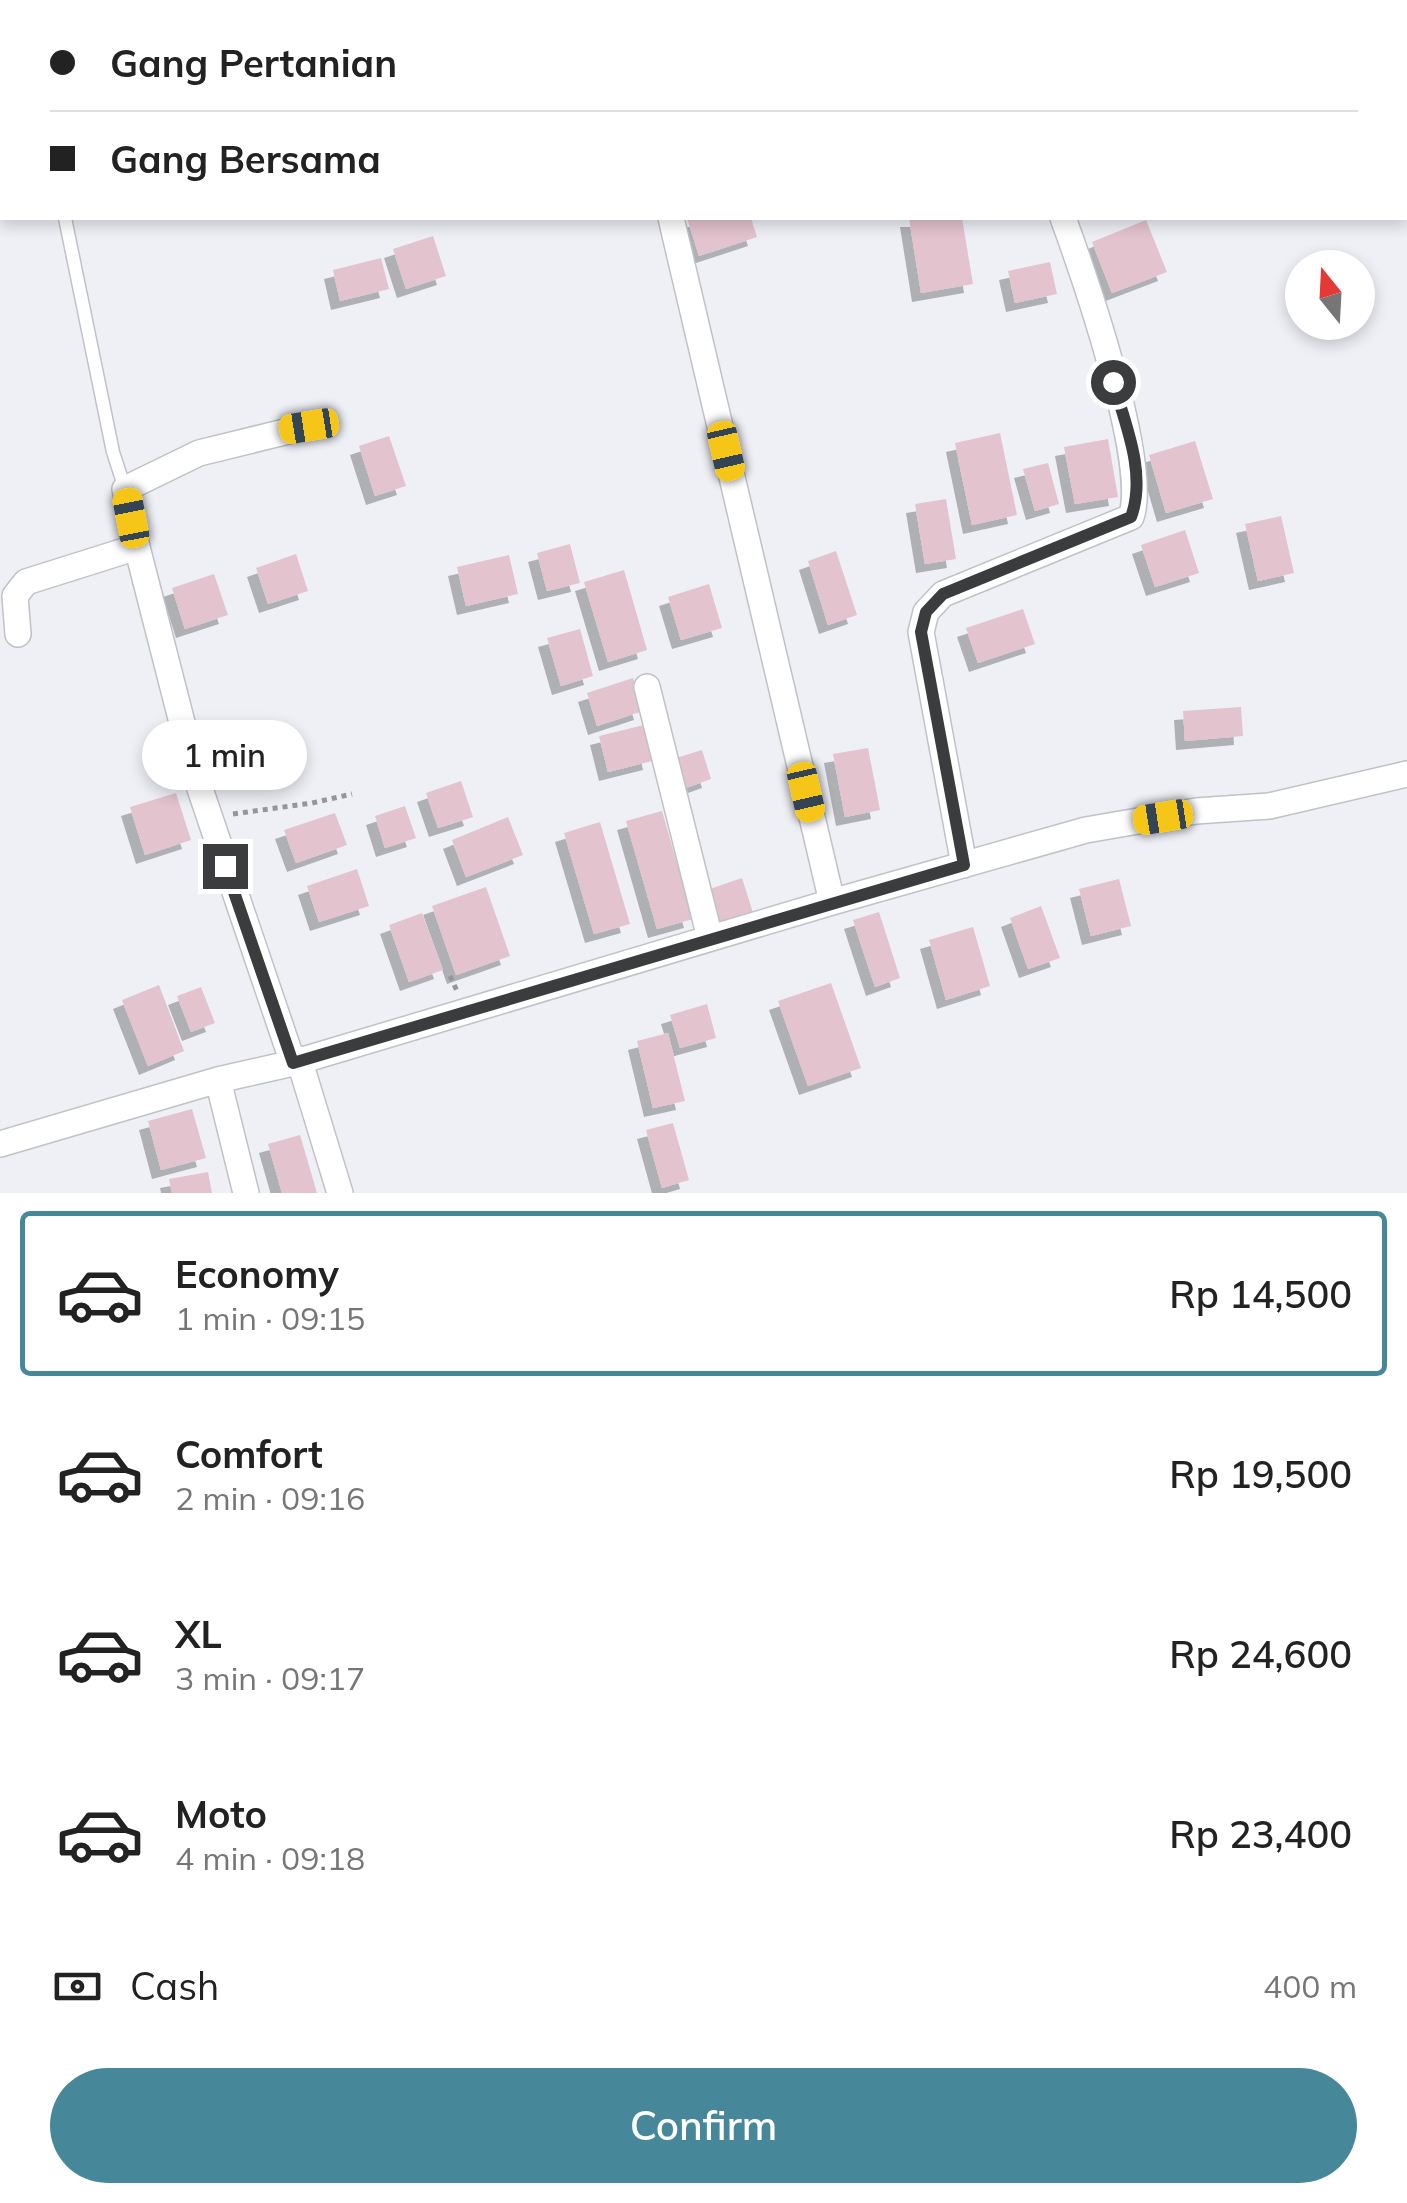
<!DOCTYPE html>
<meta charset="utf-8">
<style>
body{margin:0;font-family:Mulish,sans-serif;background:#f2f2f2;color:#222;height:100vh;display:flex;flex-direction:column;font-size:38px;white-space:nowrap}
*{box-sizing:border-box;margin:0}
p{font-size:32px;color:#767676}
.icon{flex:none;width:55px;height:55px;fill:none;stroke:currentColor;stroke-width:2;stroke-linecap:round;stroke-linejoin:round}
.map{position:relative;height:1193px;overflow:hidden}
.side{display:flex;flex-direction:column;background:#fff;flex:1}
.side>*{flex:none}
.banner{position:absolute;left:0px;top:0px;width:1408px;height:220px;box-shadow:0 5px 15px #0003;display:grid;align-content:center;height:220px;padding:0 50px;background:#fff}
.needle{width:65px;rotate:342deg}
.controls{position:absolute;left:1285px;top:250px;display:grid;gap:20px}
.controls a{display:grid;place-items:center;width:90px;height:90px;border-radius:50%;background:#fff;box-shadow:0 5px 15px #0003;font-size:50px}
.end{position:absolute;width:45px;height:45px;margin:-22px;border:12px solid #3b3c3e;background:#fff;box-shadow:0 0 0 5px #fff}
.from{border-radius:50%}
.bubble{position:absolute;height:70px;border-radius:35px;background:#fff;box-shadow:0 5px 15px #0003;font-size:32px;font-weight:600;line-height:70px;text-align:center}
.car{position:absolute;width:30px;height:60px;margin:-30px -15px;border-radius:12px;box-shadow:0 0 8px 2px #0007;background:linear-gradient(#f5c518 24%,#345 0 40%,#f5c518 0 76%,#345 0 86%,#f5c518 0)}
.banner b{display:flex;align-items:center;gap:35px;height:95px;font-size:38px}
.banner b+b{border-top:2px solid #e0e0e0}
.banner i{width:25px;height:25px;background:#222}
ul{padding:18px 0 0;list-style:none}
li{display:flex;align-items:center;gap:30px;height:165px;margin:0 20px 15px;padding:0 30px;border:5px solid transparent;border-radius:10px}
li div{flex:1}
li b{display:block;font-size:38px}
li em{font-style:normal;font-weight:600}
li.active{border-color:#46889a}
li>.icon{width:90px;height:90px;stroke-width:1.5}
.pay{display:flex;align-items:center;gap:25px;height:110px;padding:0 50px;font-size:38px}
.pay p{margin-inline-start:auto}
.action{display:flex;gap:20px;margin-top:auto;padding:20px 50px}
.action a{flex:1;height:115px;border-radius:60px;background:#46889a;color:#fff;font-size:40px;font-weight:600;line-height:115px;text-align:center}
.map>svg:first-child{display:block}
</style>
<div class="map">
<svg width="1407" height="1193" viewBox="0 0 1407 1193">
<defs>
<filter id="shadow"><feDropShadow dx="-9" dy="9" stdDeviation="0" flood-color="#0004"/></filter>
</defs>
<rect width="100%" height="100%" fill="#eef0f6"/>
<!-- building -->
<path fill="#e3c3ce" filter="url(#shadow)" d="M687,218H751L757,237L699,256Z
M909,218H962L973,284L921,293Z
M1146,220L1167,272L1112,293L1092,242Z
M433,236L446,276L406,289L393,249Z
M381,258L389,289L340,301L333,270Z
M1050,262L1057,294L1015,303L1008,271Z
M1000,433L1017,515L972,525L955,443Z
M389,436L406,486L375,496L359,446Z
M1108,439L1118,497L1075,504L1064,447Z
M1195,441L1213,499L1166,513L1149,455Z
M1048,463L1059,504L1035,511L1023,469Z
M946,499L956,559L925,564L915,504Z
M1281,516L1294,573L1258,581L1245,524Z
M1185,530L1199,573L1155,587L1141,545Z
M570,544L580,583L547,591L537,553Z
M836,551L857,615L828,625L808,561Z
M296,554L308,591L268,604L256,568Z
M509,555L518,594L466,606L457,567Z
M624,570L647,650L608,662L584,582Z
M214,574L228,615L185,629L172,588Z
M709,584L722,628L681,640L668,597Z
M1023,609L1035,644L978,663L966,628Z
M580,629L593,676L561,686L547,638Z
M633,678L643,711L597,726L587,693Z
M1241,707L1243,736L1185,741L1183,711Z
M644,725L652,761L608,772L599,736Z
M868,748L880,810L845,817L833,754Z
M702,750L711,779L683,789L673,759Z
M461,781L473,817L438,828L426,793Z
M176,793L191,840L145,855L130,807Z
M405,806L416,838L385,848L375,816Z
M662,811L693,919L657,929L626,821Z
M335,813L347,845L296,863L284,830Z
M508,817L523,855L466,877L452,840Z
M600,822L630,924L594,934L564,833Z
M357,869L369,906L319,922L307,886Z
M742,878L754,916L719,927L707,890Z
M1119,879L1131,926L1091,936L1079,889Z
M486,887L510,956L456,975L432,906Z
M1041,906L1060,958L1028,969L1010,918Z
M879,912L900,978L875,987L853,920Z
M422,913L443,970L409,982L389,925Z
M973,927L990,986L946,1000L929,940Z
M831,983L861,1068L808,1086L778,1001Z
M159,985L184,1051L148,1066L122,1000Z
M201,987L215,1023L191,1032L177,996Z
M707,1004L716,1038L680,1048L670,1015Z
M668,1033L685,1101L653,1108L637,1041Z
M192,1109L206,1158L161,1170L148,1121Z
M673,1123L689,1180L662,1188L646,1130Z
M300,1135L317,1193H282L268,1144Z
M208,1172L212,1193H172L169,1179Z"/>
<g fill="none" stroke-linecap="round" stroke-linejoin="round">
<defs>
<path id="service" d="M0,52L2,54
M65,218L113,452L125,489"/>
<path id="minor" d="M620,0L621,2
M1006,0L1007,2
M671,218L832,902
M18,634L15,596L26,582L137,547
M647,687L710,938
M964,865L921,632L926,612L943,594L1131,517C1150,465 1084,275 1063,218
M299,1059L340,1193
M293,1063L196,777L137,547L125,489L199,453L309,426
M218,1080L246,1193
M0,1144L218,1080L293,1063L832,902L1086,830L1196,811L1269,806L1407,774"/>
</defs>
<!-- service casing -->
<use href="#service" stroke="#bfc2c7" stroke-width="15"/>
<!-- minor casing -->
<use href="#minor" stroke="#bfc2c7" stroke-width="28"/>
<!-- path -->
<path stroke="#94969a" stroke-width="5" stroke-dasharray="5 5" stroke-linecap="butt" d="M233,814L312,803L352,794
M450,976L457,991"/>
<!-- service -->
<use href="#service" stroke="#fff" stroke-width="12"/>
<!-- minor -->
<use href="#minor" stroke="#fff" stroke-width="25"/>
</g>
<g fill="none" stroke-linecap="round" stroke-linejoin="round">
<!-- route -->
<path stroke="#3b3c3e" stroke-width="12" d="M225,866L293,1063L964,865L921,632L926,612L943,594L1131,517C1147,474 1125,423 1113,382"/>
</g>
</svg>
<div class="controls">
<a><svg class="needle" viewBox="-14 -14 28 28"><path d="M0-13l5 13h-10z" fill="#e53935"/><path d="M0 13l5-13h-10z" fill="#767676"/></svg></a>
</div>
<i class="end from" style="left:1113px;top:382px"></i>
<i class="end" style="left:225px;top:866px"></i>
<div class="bubble" style="left:142px;top:720px;width:165px">1 min</div>
<i class="car" style="left:309px;top:426px;rotate:261deg"></i>
<i class="car" style="left:726px;top:451px;rotate:167deg"></i>
<i class="car" style="left:131px;top:518px;rotate:349deg"></i>
<i class="car" style="left:806px;top:792px;rotate:167deg"></i>
<i class="car" style="left:1163px;top:817px;rotate:261deg"></i>
<div class="banner">
<b><i class="from"></i>Gang Pertanian</b>
<b><i></i>Gang Bersama</b>
</div>
</div>
<section class="side">
<ul>
<li class="active"><svg class="icon" aria-label="car" viewBox="0 0 24 24"><path d="M5 17H2v-5l4-1 3-4h7l3 4 3 1v5h-3M9 17h6M6 11h13"/><circle cx="7" cy="17" r="2"/><circle cx="17" cy="17" r="2"/></svg><div><b>Economy</b><p>1 min · 09:15</p></div><em>Rp 14,500</em></li>
<li><svg class="icon" aria-label="car" viewBox="0 0 24 24"><path d="M5 17H2v-5l4-1 3-4h7l3 4 3 1v5h-3M9 17h6M6 11h13"/><circle cx="7" cy="17" r="2"/><circle cx="17" cy="17" r="2"/></svg><div><b>Comfort</b><p>2 min · 09:16</p></div><em>Rp 19,500</em></li>
<li><svg class="icon" aria-label="car" viewBox="0 0 24 24"><path d="M5 17H2v-5l4-1 3-4h7l3 4 3 1v5h-3M9 17h6M6 11h13"/><circle cx="7" cy="17" r="2"/><circle cx="17" cy="17" r="2"/></svg><div><b>XL</b><p>3 min · 09:17</p></div><em>Rp 24,600</em></li>
<li><svg class="icon" aria-label="car" viewBox="0 0 24 24"><path d="M5 17H2v-5l4-1 3-4h7l3 4 3 1v5h-3M9 17h6M6 11h13"/><circle cx="7" cy="17" r="2"/><circle cx="17" cy="17" r="2"/></svg><div><b>Moto</b><p>4 min · 09:18</p></div><em>Rp 23,400</em></li>
</ul>
<div class="pay"><svg class="icon" aria-label="cash" viewBox="0 0 24 24"><path d="M3 7h18v10H3z"/><circle cx="12" cy="12" r="2"/></svg>Cash<p>400 m</p></div>
<div class="action"><a>Confirm</a></div>
</section>
